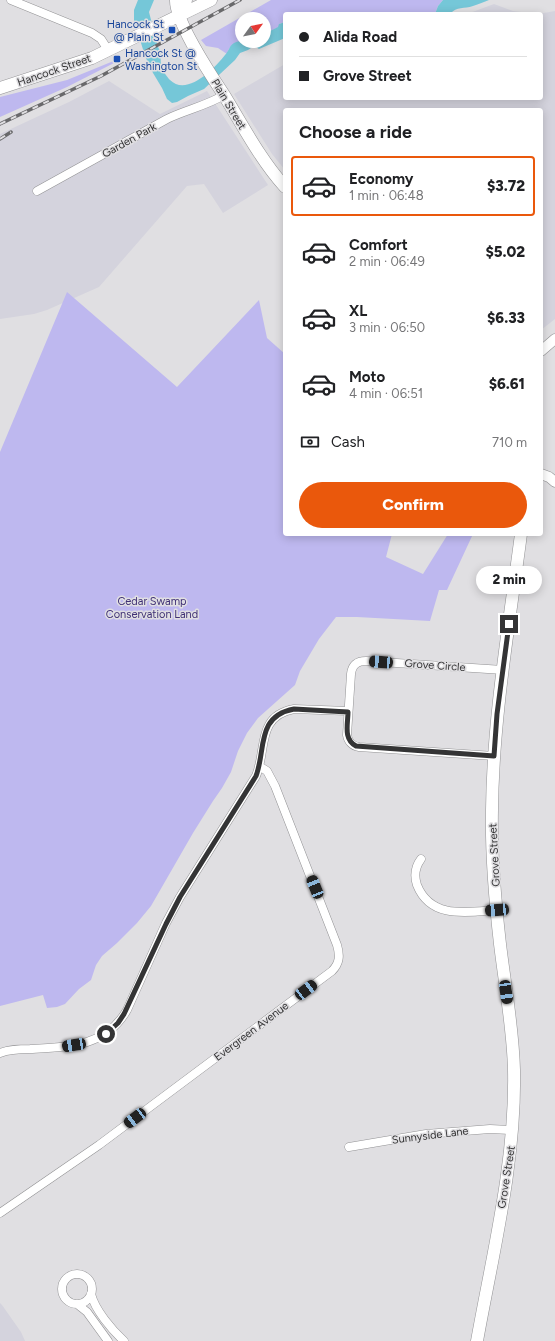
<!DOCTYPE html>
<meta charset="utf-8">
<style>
body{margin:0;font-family:Figtree,sans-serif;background:#f6f6f6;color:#202124;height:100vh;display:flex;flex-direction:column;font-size:15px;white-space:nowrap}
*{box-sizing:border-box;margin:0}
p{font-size:13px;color:#757577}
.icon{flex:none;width:22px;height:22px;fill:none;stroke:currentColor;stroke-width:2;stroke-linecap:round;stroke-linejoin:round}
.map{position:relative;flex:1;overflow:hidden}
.drawer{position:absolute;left:283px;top:108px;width:260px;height:428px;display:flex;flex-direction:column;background:#fff;border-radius:4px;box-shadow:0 2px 10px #0003}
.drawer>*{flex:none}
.guide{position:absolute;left:283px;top:12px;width:260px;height:88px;border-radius:4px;box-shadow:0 2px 10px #0003;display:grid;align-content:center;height:88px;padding:0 16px;background:#fff}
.needle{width:26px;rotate:57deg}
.tools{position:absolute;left:235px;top:12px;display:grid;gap:8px}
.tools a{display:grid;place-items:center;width:36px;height:36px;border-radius:50%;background:#fff;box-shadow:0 2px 10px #0003;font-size:20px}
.end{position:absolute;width:18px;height:18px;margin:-9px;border:5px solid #343435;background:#fff;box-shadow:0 0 0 2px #fff}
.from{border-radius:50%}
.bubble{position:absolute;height:28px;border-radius:14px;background:#fff;box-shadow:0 2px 10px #0003;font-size:13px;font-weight:800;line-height:28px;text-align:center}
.car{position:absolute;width:12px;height:24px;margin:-12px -6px;border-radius:5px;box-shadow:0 0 3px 1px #0007;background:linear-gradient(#222 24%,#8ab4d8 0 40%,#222 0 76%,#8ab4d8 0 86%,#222 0)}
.guide b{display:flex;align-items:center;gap:14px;height:38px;font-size:15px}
.guide b+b{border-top:1px solid #e0e0e0}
.guide i{width:10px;height:10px;background:#202124}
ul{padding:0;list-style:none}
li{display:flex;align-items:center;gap:12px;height:60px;margin:0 8px 6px;padding:0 8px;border:2px solid transparent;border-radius:4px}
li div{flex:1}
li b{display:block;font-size:15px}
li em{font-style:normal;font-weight:800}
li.current{border-color:#ea580c}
li>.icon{width:36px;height:36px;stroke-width:1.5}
h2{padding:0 16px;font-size:18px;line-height:48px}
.pay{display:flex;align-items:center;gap:10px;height:44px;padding:0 16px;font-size:15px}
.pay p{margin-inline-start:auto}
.cta{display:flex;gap:8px;margin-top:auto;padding:8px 16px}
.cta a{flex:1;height:46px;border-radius:24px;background:#ea580c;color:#fff;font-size:16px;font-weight:800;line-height:46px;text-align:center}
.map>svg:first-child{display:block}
</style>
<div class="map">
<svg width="555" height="1341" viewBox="0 0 555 1341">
<rect width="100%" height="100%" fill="#e0dfe2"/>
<!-- built -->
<path fill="#d4d3dd" d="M494,4L513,11L538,14H467Z
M555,11V319L541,330V110H285V170L272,154L234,94L285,64V98H541V14H538Z
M109,81L160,114L207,91L268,185L223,213L204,184L187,186L99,287L47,310L34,314L0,319V134L69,102Z
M0,1303L2,1305L21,1332L25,1341H0Z"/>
<!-- green -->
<path fill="#beb8ef" d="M271,0H443L438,6L435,14H321C317,12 292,14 285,14V22L279,24V27L264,34V19H242V41C233,43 229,46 227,54L218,48L206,46L201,40Z
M116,60V62L67,87L0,117V97L67,80Z
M67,292L177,387L259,300L267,338L285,354V534H392L386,557L423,574L448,534H473L447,590H439L430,621L357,617H336L319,639L300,671L295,685L258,718L247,733L238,751L231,772L222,788L213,801L193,833L151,906L137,923L117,943L102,956L96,965L91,980L79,989L65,1004L57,1007L47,1008L43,995L0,1006V452Z"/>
<!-- water -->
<path fill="#75c7d8" d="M138,0H154L149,12L158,47C162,53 160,58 161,65C162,70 167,77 170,80C187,97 215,68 225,55C229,51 229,46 234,43C241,39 255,41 264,41V34L278,27L279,24L285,22V38L259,49L254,46L248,50L240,53L235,60L204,89L188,96L177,102L172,103L167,99L162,88L153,73L145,56L134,20V10Z
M443,0H489C484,2 479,4 473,6C464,9 457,6 450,14H435L438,6Z"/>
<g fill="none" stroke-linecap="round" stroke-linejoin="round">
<defs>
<path id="minor" d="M11,0L92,33L101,39L108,50
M37,191L167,119C185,110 206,106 224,95
M494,756L359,747C352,746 348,741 347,735L351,674C352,665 357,661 366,661L503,670
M421,859C415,867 414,876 417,885C431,920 468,912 497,910
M0,1053C10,1049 20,1049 30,1049C68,1047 106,1047 127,1010L166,923L180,897L256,776C267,750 256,716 294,709L348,711
M349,1147L426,1134L490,1129L512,1130
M0,1213L99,1145L332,971C340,963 340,955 337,945L275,786L267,771L259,766
M62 1289a15 15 0 1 1 30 0a15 15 0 1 1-30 0Z
M91,1294C95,1310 112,1330 124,1341
M77,1304L87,1312L108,1341"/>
<path id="tertiary" d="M541,351L555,339
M541,474L549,477L555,482"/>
<path id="secondary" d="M176,0C175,22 211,75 224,95C243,126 260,159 285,187
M179,16L186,0
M0,88L92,58L211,0
M477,1341C493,1252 516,1161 514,1070C513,1028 505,986 500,944C495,900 491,855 492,810C493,717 509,626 521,534"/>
</defs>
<!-- minor casing -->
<use href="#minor" stroke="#929294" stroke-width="9"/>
<!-- tertiary casing -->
<use href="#tertiary" stroke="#929294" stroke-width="11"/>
<!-- secondary casing -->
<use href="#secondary" stroke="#929294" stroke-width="13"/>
<!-- minor -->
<use href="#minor" stroke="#fff" stroke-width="8"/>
<!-- tertiary -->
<use href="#tertiary" stroke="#fff" stroke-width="10"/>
<!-- secondary -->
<use href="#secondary" stroke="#fff" stroke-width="12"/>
<defs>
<path id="rail" d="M0,124L101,76L240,0
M0,139L11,132"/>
</defs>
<!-- rail casing -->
<use href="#rail" stroke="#69696b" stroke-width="3.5"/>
<!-- rail -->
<use href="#rail" stroke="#e0dfe2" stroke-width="2" stroke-dasharray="6" stroke-linecap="butt"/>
</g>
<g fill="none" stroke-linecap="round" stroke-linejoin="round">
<!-- route -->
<path stroke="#343435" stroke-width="5" d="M106,1034L118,1023L124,1014L166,924L180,897L256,776C266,750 256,716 294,709L348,712C348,724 343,739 356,746L494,756L497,714L509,624"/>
</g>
<!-- markers -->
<g fill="#1a4fb4" stroke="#e0dfe2" stroke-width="1.5">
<rect x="168" y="26" width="8" height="8" rx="2"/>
<rect x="113" y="55" width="8" height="8" rx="2"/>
</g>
<g text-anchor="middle" stroke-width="3" stroke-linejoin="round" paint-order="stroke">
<!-- transit labels -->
<g font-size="11" fill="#164399" stroke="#e0dfe2" text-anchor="end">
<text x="164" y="28">Hancock St<tspan x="164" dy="13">@ Plain St</tspan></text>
<text x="125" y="57" text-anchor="start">Hancock St @<tspan x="125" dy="13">Washington St</tspan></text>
</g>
<!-- street labels -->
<g font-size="11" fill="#343435" stroke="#e0dfe2">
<text transform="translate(54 70) rotate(-19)" y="4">Hancock Street</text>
<text transform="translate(229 104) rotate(59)" y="4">Plain Street</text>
<text transform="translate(129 140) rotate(-29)" y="4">Garden Park</text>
<text transform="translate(435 665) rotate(4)" y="4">Grove Circle</text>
<text transform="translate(494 855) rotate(-93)" y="4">Grove Street</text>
<text transform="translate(251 1031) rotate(-37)" y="4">Evergreen Avenue</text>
<text transform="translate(430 1135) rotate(-7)" y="4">Sunnyside Lane</text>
<text transform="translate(506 1177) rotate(-81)" y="4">Grove Street</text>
</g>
<!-- park labels -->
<g font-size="11" fill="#3f3075" stroke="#e0dfe2">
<text x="152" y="605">Cedar Swamp<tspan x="152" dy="13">Conservation Land</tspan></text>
</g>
</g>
</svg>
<div class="tools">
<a><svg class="needle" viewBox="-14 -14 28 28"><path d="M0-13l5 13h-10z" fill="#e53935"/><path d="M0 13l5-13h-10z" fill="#757577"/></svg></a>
</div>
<i class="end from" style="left:106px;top:1034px"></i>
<i class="end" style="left:509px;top:624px"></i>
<div class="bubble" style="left:476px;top:566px;width:66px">2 min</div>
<i class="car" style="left:381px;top:662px;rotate:274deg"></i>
<i class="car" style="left:315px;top:887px;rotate:338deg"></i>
<i class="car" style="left:497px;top:910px;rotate:266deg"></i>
<i class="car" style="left:306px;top:990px;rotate:53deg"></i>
<i class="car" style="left:506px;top:992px;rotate:172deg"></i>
<i class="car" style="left:74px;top:1045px;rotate:261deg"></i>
<i class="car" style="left:135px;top:1118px;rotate:233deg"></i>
<div class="guide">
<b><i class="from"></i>Alida Road</b>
<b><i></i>Grove Street</b>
</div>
<section class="drawer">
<h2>Choose a ride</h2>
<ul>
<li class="current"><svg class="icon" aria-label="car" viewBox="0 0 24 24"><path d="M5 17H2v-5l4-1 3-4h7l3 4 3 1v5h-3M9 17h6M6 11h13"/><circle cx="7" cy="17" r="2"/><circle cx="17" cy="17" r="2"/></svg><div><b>Economy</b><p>1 min · 06:48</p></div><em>$3.72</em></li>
<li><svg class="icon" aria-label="car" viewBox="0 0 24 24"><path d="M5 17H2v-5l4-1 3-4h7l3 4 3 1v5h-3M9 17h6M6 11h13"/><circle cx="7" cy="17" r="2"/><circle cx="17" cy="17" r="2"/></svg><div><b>Comfort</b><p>2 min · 06:49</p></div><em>$5.02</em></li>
<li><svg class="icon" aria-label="car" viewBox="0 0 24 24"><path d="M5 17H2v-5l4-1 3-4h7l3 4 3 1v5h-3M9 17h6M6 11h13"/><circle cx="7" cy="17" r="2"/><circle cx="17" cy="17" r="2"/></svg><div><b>XL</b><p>3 min · 06:50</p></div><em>$6.33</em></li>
<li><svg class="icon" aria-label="car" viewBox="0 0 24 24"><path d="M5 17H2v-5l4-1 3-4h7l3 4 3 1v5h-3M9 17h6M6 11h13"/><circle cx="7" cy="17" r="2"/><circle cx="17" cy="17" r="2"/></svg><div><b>Moto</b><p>4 min · 06:51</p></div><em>$6.61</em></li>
</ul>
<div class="pay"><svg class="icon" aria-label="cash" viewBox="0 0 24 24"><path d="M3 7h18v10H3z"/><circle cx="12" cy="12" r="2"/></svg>Cash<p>710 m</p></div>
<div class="cta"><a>Confirm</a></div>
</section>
</div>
